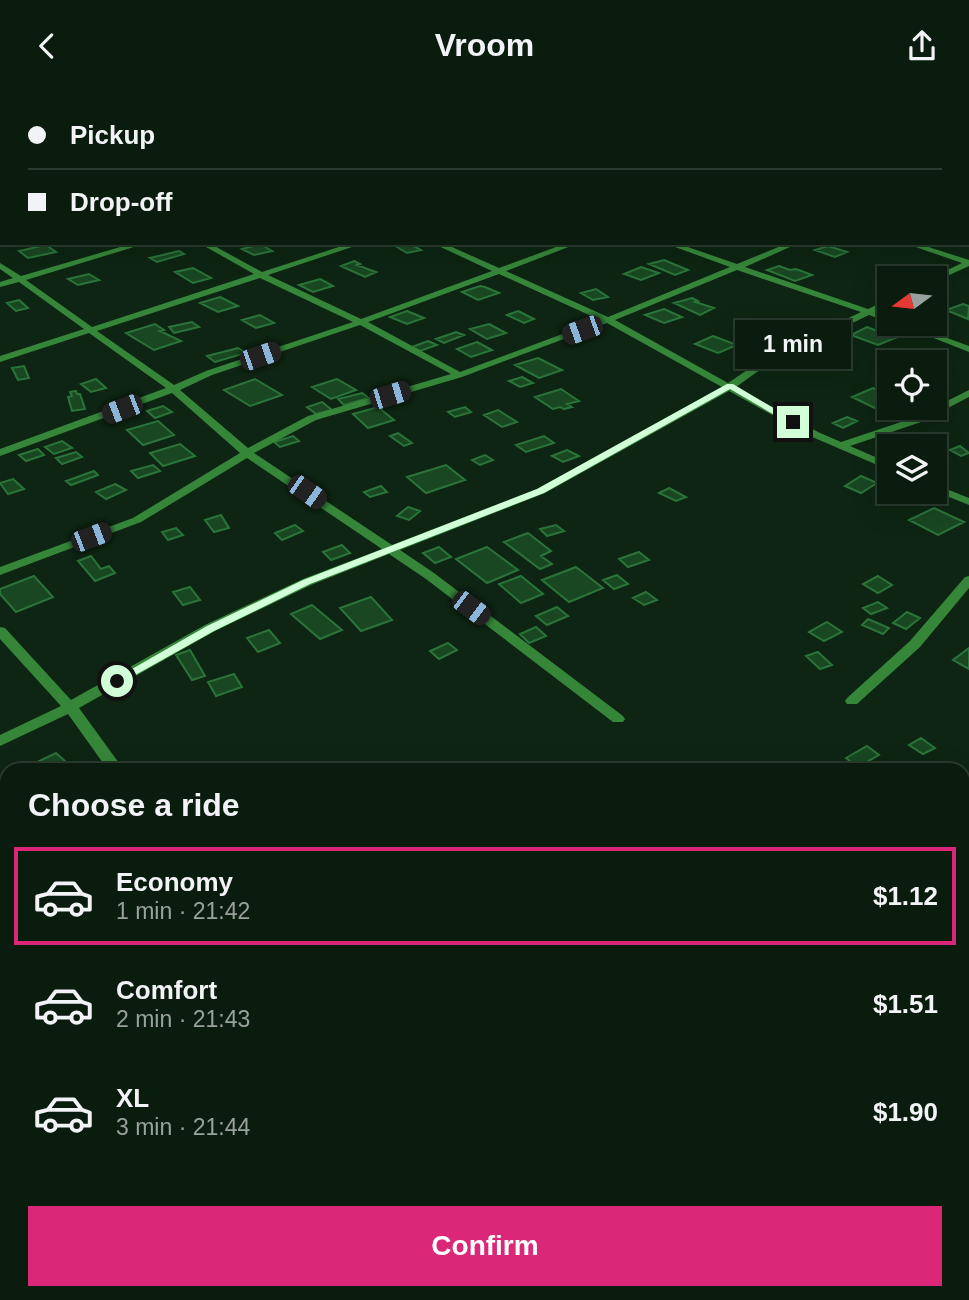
<!DOCTYPE html>
<meta charset="utf-8">
<style>
body{margin:0;font-family:Arial,sans-serif;background:#18291c;color:#f1f3f6;height:100vh;display:flex;flex-direction:column;font-size:26px;white-space:nowrap}
*{box-sizing:border-box;margin:0}
p{font-size:23px;color:#99a19e}
.icon{flex:none;width:38px;height:38px;fill:none;stroke:currentColor;stroke-width:2;stroke-linecap:round;stroke-linejoin:round}
.map{position:relative;flex:1;overflow:hidden}
.side{position:absolute;left:0px;top:672px;width:970px;height:537px;display:flex;flex-direction:column;background:#0a1c0e;border-radius:21px 21px 0 0;box-shadow:0 7px 28px #0002,0 0 0 2px #2a3a2e}
.side>*{flex:none}
.banner{position:absolute;left:0px;top:0px;width:970px;height:154px;box-shadow:0 7px 28px #0002,0 0 0 2px #2a3a2e;display:grid;align-content:center;height:154px;padding:0 28px;background:#0a1c0e}
.needle{width:46px;rotate:255deg}
.controls{position:absolute;left:877px;top:175px;display:grid;gap:14px}
.controls a{display:grid;place-items:center;width:70px;height:70px;border-radius:0px;background:#0a1c0e;box-shadow:0 7px 28px #0002,0 0 0 2px #2a3a2e;font-size:35px}
.end{position:absolute;width:32px;height:32px;margin:-16px;border:9px solid #d1ffd7;background:#111;box-shadow:0 0 0 4px #111}
.from{border-radius:50%}
.bubble{position:absolute;height:49px;border-radius:0px;background:#0a1c0e;box-shadow:0 7px 28px #0002,0 0 0 2px #2a3a2e;font-size:23px;font-weight:700;line-height:49px;text-align:center}
.car{position:absolute;width:21px;height:42px;margin:-21px -10px;border-radius:9px;box-shadow:0 0 5px 2px #0007;background:linear-gradient(#222 24%,#8ab4d8 0 40%,#222 0 76%,#8ab4d8 0 86%,#222 0)}
.banner b{display:flex;align-items:center;gap:24px;height:66px;font-size:26px}
.banner b+b{border-top:2px solid #2a3a2e}
.banner i{width:18px;height:18px;background:#f1f3f6}
ul{padding:0;list-style:none}
li{display:flex;align-items:center;gap:21px;height:98px;margin:0 14px 10px;padding:0 14px;border:4px solid transparent;border-radius:0px}
li div{flex:1}
li b{display:block;font-size:26px}
li em{font-style:normal;font-weight:700}
li.active{border-color:#db2777}
li>.icon{width:63px;height:63px;stroke-width:1.5}
h2{padding:0 28px;font-size:32px;line-height:84px}
.button{display:flex;gap:14px;margin-top:auto;padding:14px 28px}
.button a{flex:1;height:80px;border-radius:0px;background:#db2777;color:#fff;font-size:28px;font-weight:700;line-height:80px;text-align:center}
header{display:flex;justify-content:space-between;align-items:center;height:91px;padding:0 28px;background:#0a1c0e;font-size:32px;font-weight:700}
.map>svg:first-child{display:block}
</style>
<header><svg class="icon" aria-label="back" viewBox="0 0 24 24"><path d="M15 5l-7 7 7 7"/></svg>Vroom<svg class="icon" aria-label="share" viewBox="0 0 24 24"><path d="M12 15V3M7 8l5-5 5 5M5 13v7h14v-7"/></svg></header>
<div class="map">
<svg width="969" height="1209" viewBox="0 0 969 1209">
<rect width="100%" height="100%" fill="#0d2512"/>
<!-- building -->
<path fill="#194722" stroke="#2a7439" stroke-width="2" d="M260,153L272,160L254,164L242,158Z
M410,153L421,159L407,162L397,156Z
M46,154L56,161L28,167L19,160Z
M828,155L847,161L835,166L815,159Z
M179,160L184,163L157,171L150,167Z
M664,169L688,179L675,184L649,173Z
M354,170L360,173L357,174L376,181L365,186L341,175Z
M779,175L790,179L796,178L812,184L795,190L767,179Z
M641,176L659,182L641,189L624,183Z
M193,177L211,187L193,192L175,181Z
M89,183L99,189L78,194L68,188Z
M320,188L333,195L313,201L299,194Z
M480,195L485,196L499,202L478,209L462,201Z
M596,198L608,206L593,209L581,202Z
M220,206L238,215L218,221L200,212Z
M692,207L698,210L695,211L714,217L700,224L674,212Z
M19,209L28,217L16,220L7,212Z
M963,213L969,215L968,228L946,219Z
M664,218L682,226L664,232L645,224Z
M407,220L424,227L407,233L390,226Z
M518,220L534,228L524,232L507,224Z
M260,224L274,232L256,237L242,229Z
M192,231L199,236L174,242L169,236Z
M155,233L164,239L160,240L181,250L154,259L126,242Z
M489,233L506,242L487,248L470,238Z
M867,236L895,247L878,254L851,244Z
M456,241L464,244L444,252L436,248Z
M713,245L737,254L718,262L695,253Z
M428,250L437,254L420,260L412,256Z
M477,251L492,259L471,266L457,258Z
M238,257L246,262L215,271L207,265Z
M538,267L562,279L539,287L515,274Z
M24,275L29,287L18,289L12,277Z
M522,286L533,292L520,296L509,290Z
M96,288L106,297L91,301L81,293Z
M255,288L282,304L250,315L224,299Z
M337,288L356,299L331,308L312,296Z
M873,297L889,305V316L881,320L852,306Z
M561,298L579,310L567,313L572,316L564,318L560,316L553,318L535,306Z
M76,300L77,303H80L85,318L72,320L68,306L72,305L70,301Z
M362,302L369,307L344,314L338,308Z
M322,311L332,319L316,323L307,316Z
M163,315L172,321L155,327L147,320Z
M378,316L394,329L368,337L353,323Z
M465,316L471,321L455,326L448,321Z
M498,319L517,331L502,336L484,324Z
M847,326L857,330L843,337L833,332Z
M158,330L174,344L143,354L127,339Z
M398,342L412,352L404,355L390,345Z
M293,345L299,350L280,356L274,351Z
M544,345L554,352L526,361L516,354Z
M62,350L72,357L54,363L45,356Z
M180,353L195,365L163,375L150,362Z
M960,355L969,362L961,365L950,359Z
M38,358L44,364L26,370L19,364Z
M567,359L579,365L563,371L552,365Z
M76,361L82,366L62,373L56,367Z
M485,364L493,369L480,374L472,369Z
M153,374L160,380L138,387L131,380Z
M446,374L465,389L426,402L407,386Z
M94,380L98,384L71,394L66,390Z
M861,385L877,392L861,402L845,395Z
M13,388L24,398L8,403L0,392Z
M115,393L126,399L106,408L96,401Z
M381,395L387,401L370,406L364,401Z
M669,397L686,406L676,410L659,402Z
M408,416L420,420L409,429L397,425Z
M934,417L964,431L938,444L909,429Z
M221,424L229,437L214,441L205,429Z
M295,434L303,440L282,449L275,442Z
M556,434L564,440L547,445L540,438Z
M176,437L183,444L168,449L162,441Z
M528,442L551,460L541,465L552,473L540,478L504,451Z
M342,454L350,462L331,469L323,461Z
M439,456L451,466L435,472L423,462Z
M487,456L518,479L487,492L456,468Z
M639,461L649,469L628,476L619,468Z
M91,465L101,478L109,475L115,482L95,490L78,470Z
M576,476L603,497L569,511L542,489Z
M617,484L628,493L614,498L603,489Z
M34,485L53,506L16,521L0,503V498Z
M521,485L543,503L521,512L499,493Z
M878,485L892,494L878,502L863,493Z
M190,496L200,509L183,514L173,501Z
M646,501L657,509L644,514L633,507Z
M371,506L392,529L361,540L340,517Z
M878,511L887,517L871,523L863,517Z
M312,514L342,539L320,548L291,523Z
M557,516L568,525L547,534L536,525Z
M907,521L920,527L906,538L893,532Z
M868,528L889,537L883,543L862,534Z
M827,531L842,541L824,550L809,541Z
M536,536L546,545L529,552L520,543Z
M269,539L280,552L258,561L247,547Z
M448,552L457,559L439,568L430,560Z
M969,557V578L953,569Z
M190,559L205,585L192,589L176,564Z
M818,561L832,574L820,578L806,565Z
M234,583L242,596L216,605L208,591Z
M921,647L935,657L923,663L909,654Z
M867,655L879,664L858,676L846,667Z
M56,662L66,671L51,679H33L29,675Z
M964,720L969,723V751L962,747Z
M7,1052V1118L0,1122V1055Z"/>
<g fill="none" stroke-linecap="round" stroke-linejoin="round">
<!-- minor -->
<path fill="#36863a" fill-rule="evenodd" d="M123,0H129L131,2H125Z
M652,0H658V2H652Z
M801,0H856L853,2Z
M968,9H969V13H968Z
M0,38L2,39V43L0,42Z
M968,46H969V50H968Z
M968,81H969V85H968Z
M968,103H969V107H968Z
M0,133H2L0,138Z
M134,152H147L26,189L92,236L254,183L199,152H209L262,181L351,152H364L268,184L361,228L492,180L432,152H443L499,177L567,152H579L506,180L608,226L730,176L664,152H676L737,173L788,152H799L745,176L868,218L889,208V214L876,221L889,225V231L869,224L768,273L736,296L818,341L841,351L913,327L969,299V306L921,331L850,355L889,372V379L810,345L729,300L545,402L400,459L434,482L623,625L625,628L623,631H613L426,488L389,463L311,494L215,540L79,617L124,679H108L68,623L0,655V644L61,615L0,548V536L5,537L71,609L205,534L303,488L382,458L247,367L141,431L0,484V476L133,427L240,362L172,302L0,365V358L166,297L89,242L0,271V265L84,238L19,191L0,196V191L13,187L0,178V172L21,185ZM737,179L861,221L762,269L728,292L615,229ZM499,183L600,229L460,281L368,231ZM260,187L353,231L206,280L174,294L97,240ZM607,232L722,296L537,398L392,454L254,362L316,329L462,286ZM360,234L451,283L308,325L248,357L180,299L212,284Z
M904,152H916L969,169V175L934,191V187H931L962,172Z
M898,233H909L969,255V261Z
M934,393L969,407V414L934,400Z
M969,485V497L920,556L857,613H847L845,610L847,607L910,550L965,486Z"/>
<!-- trunk -->
<path fill="#52d0e0" fill-rule="evenodd" d="M0,0H8L0,3Z"/>
</g>
<!-- route -->
<path fill="#d1ffd7" d="M727,293H733L797,331L790,333L730,298L544,402L310,493L214,540L121,592L111,590L207,535L303,489L537,398Z"/>
</svg>
<div class="controls">
<a><svg class="needle" viewBox="-14 -14 28 28"><path d="M0-13l5 13h-10z" fill="#e53935"/><path d="M0 13l5-13h-10z" fill="#99a19e"/></svg></a>
<a><svg class="icon" aria-label="locate" viewBox="0 0 24 24"><circle cx="12" cy="12" r="6"/><path d="M12 2v4M12 18v4M2 12h4M18 12h4"/></svg></a>
<a><svg class="icon" aria-label="layers" viewBox="0 0 24 24"><path d="M12 4l9 5-9 5-9-5zM3 14l9 5 9-5"/></svg></a>
</div>
<i class="end from" style="left:117px;top:590px"></i>
<i class="end" style="left:793px;top:331px"></i>
<div class="bubble" style="left:735px;top:229px;width:116px">1 min</div>
<i class="car" style="left:582px;top:239px;rotate:250deg"></i>
<i class="car" style="left:260px;top:265px;rotate:71deg"></i>
<i class="car" style="left:390px;top:304px;rotate:73deg"></i>
<i class="car" style="left:122px;top:318px;rotate:249deg"></i>
<i class="car" style="left:307px;top:401px;rotate:125deg"></i>
<i class="car" style="left:91px;top:446px;rotate:69deg"></i>
<i class="car" style="left:471px;top:517px;rotate:127deg"></i>
<div class="banner">
<b><i class="from"></i>Pickup</b>
<b><i></i>Drop-off</b>
</div>
<section class="side">
<h2>Choose a ride</h2>
<ul>
<li class="active"><svg class="icon" aria-label="car" viewBox="0 0 24 24"><path d="M5 17H2v-5l4-1 3-4h7l3 4 3 1v5h-3M9 17h6M6 11h13"/><circle cx="7" cy="17" r="2"/><circle cx="17" cy="17" r="2"/></svg><div><b>Economy</b><p>1 min · 21:42</p></div><em>$1.12</em></li>
<li><svg class="icon" aria-label="car" viewBox="0 0 24 24"><path d="M5 17H2v-5l4-1 3-4h7l3 4 3 1v5h-3M9 17h6M6 11h13"/><circle cx="7" cy="17" r="2"/><circle cx="17" cy="17" r="2"/></svg><div><b>Comfort</b><p>2 min · 21:43</p></div><em>$1.51</em></li>
<li><svg class="icon" aria-label="car" viewBox="0 0 24 24"><path d="M5 17H2v-5l4-1 3-4h7l3 4 3 1v5h-3M9 17h6M6 11h13"/><circle cx="7" cy="17" r="2"/><circle cx="17" cy="17" r="2"/></svg><div><b>XL</b><p>3 min · 21:44</p></div><em>$1.90</em></li>
</ul>
<div class="button"><a>Confirm</a></div>
</section>
</div>
